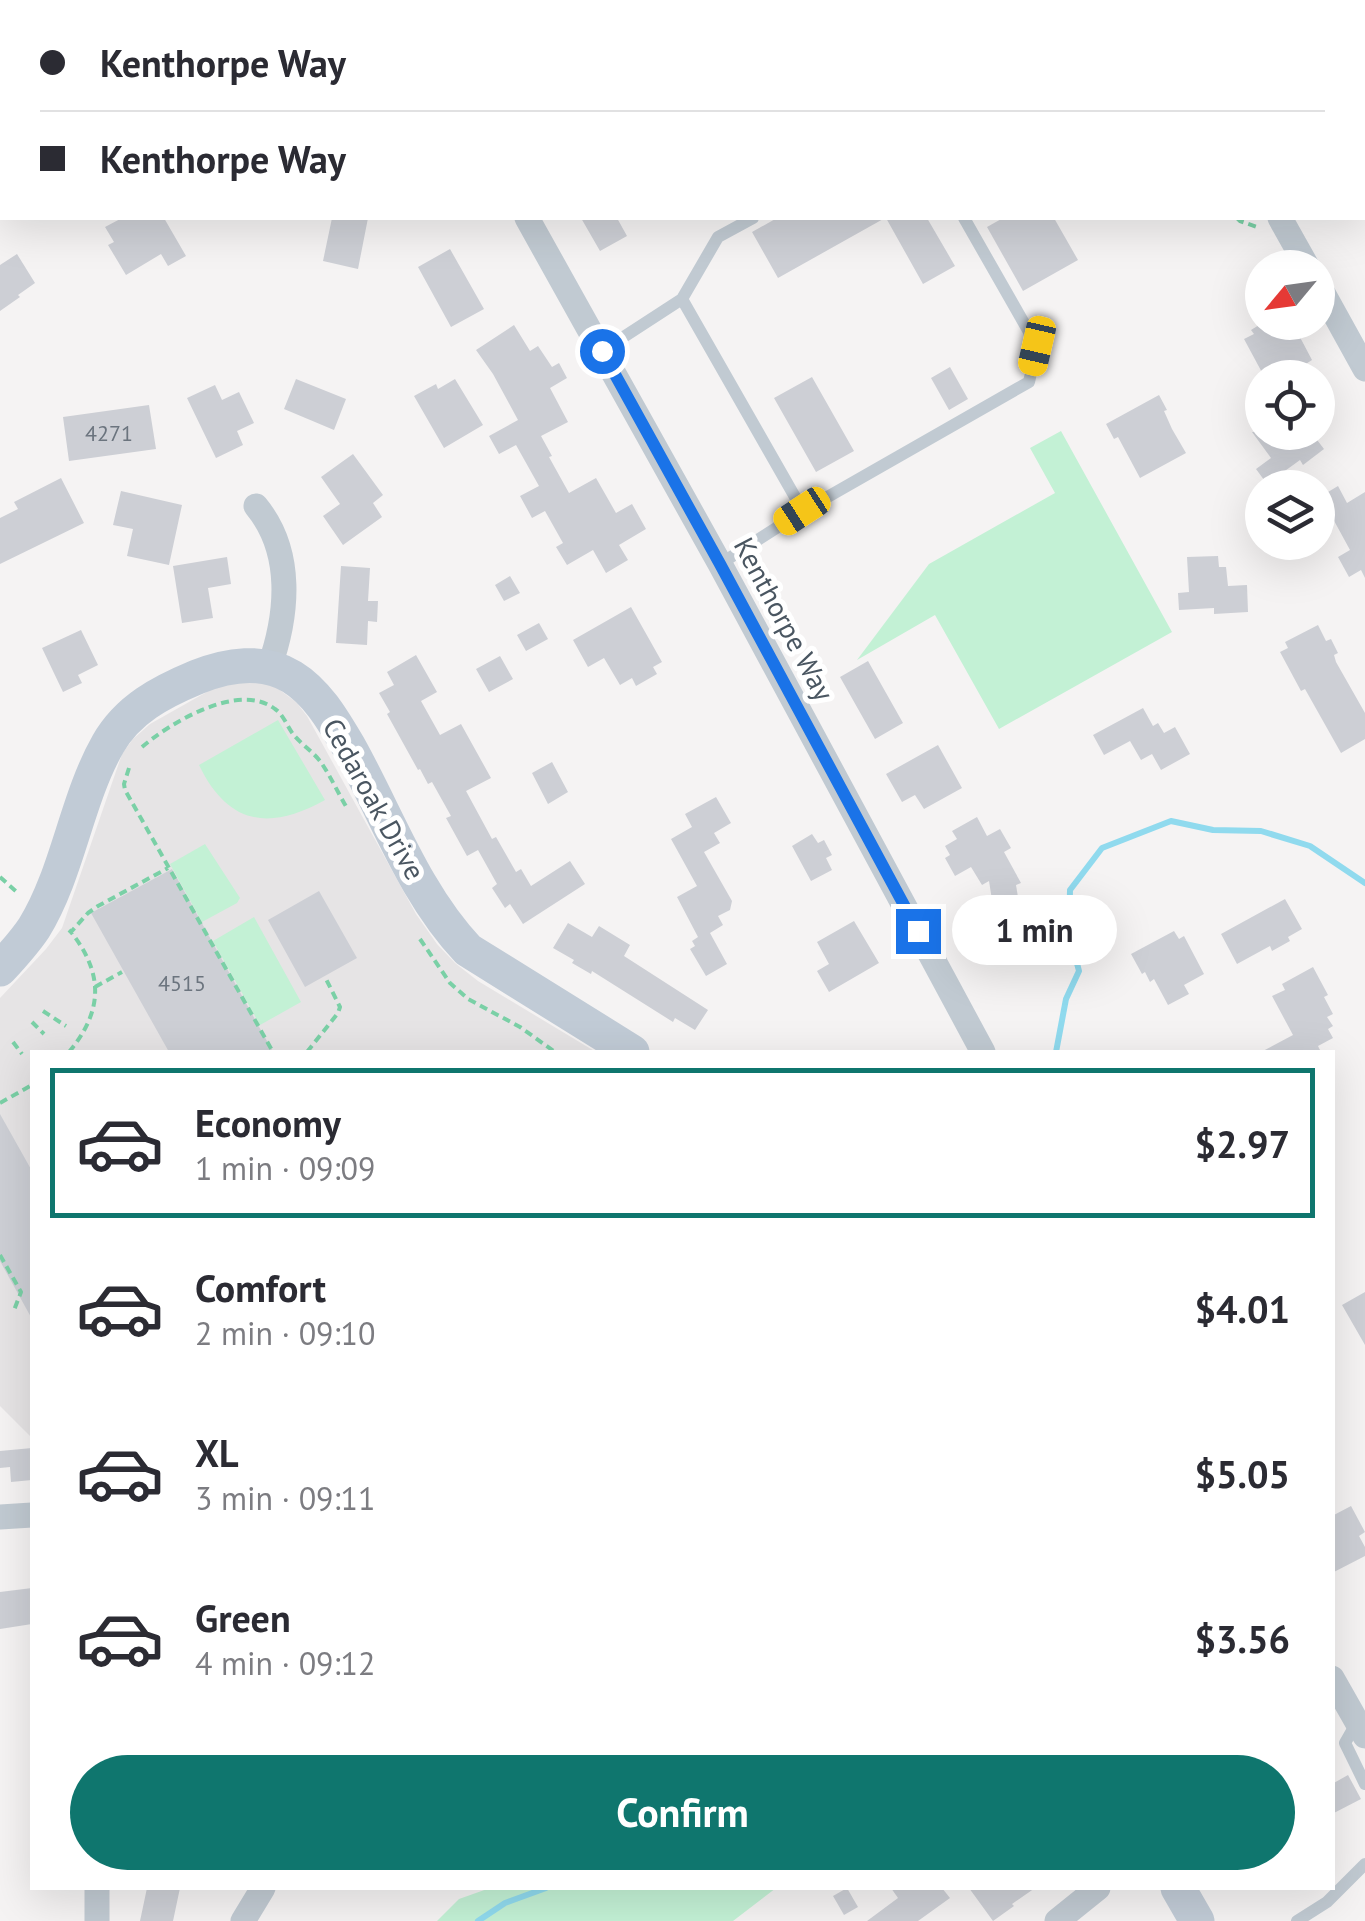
<!DOCTYPE html>
<meta charset="utf-8">
<style>
body{margin:0;font-family:"PT Sans",sans-serif;background:#f2f2f3;color:#2b2b33;height:100vh;display:flex;flex-direction:column;font-size:38px;white-space:nowrap}
*{box-sizing:border-box;margin:0}
p{font-size:32px;color:#7c7c81}
.icon{flex:none;width:55px;height:55px;fill:none;stroke:currentColor;stroke-width:2;stroke-linecap:round;stroke-linejoin:round}
.map{position:relative;flex:1;overflow:hidden}
.details{position:absolute;left:30px;top:1050px;width:1305px;height:840px;display:flex;flex-direction:column;background:#fff;border-radius:0px;box-shadow:0 10px 40px #0002}
.details>*{flex:none}
.top-card{position:absolute;left:0px;top:0px;width:1365px;height:220px;box-shadow:0 10px 40px #0002;display:grid;align-content:center;height:220px;padding:0 40px;background:#fff}
.needle{width:65px;rotate:241deg}
.buttons{position:absolute;left:1245px;top:250px;display:grid;gap:20px}
.buttons a{display:grid;place-items:center;width:90px;height:90px;border-radius:50%;background:#fff;box-shadow:0 10px 40px #0002;font-size:50px}
.end{position:absolute;width:45px;height:45px;margin:-22px;border:12px solid #1a73e8;background:#fff;box-shadow:0 0 0 5px #fff}
.from{border-radius:50%}
.bubble{position:absolute;height:70px;border-radius:35px;background:#fff;box-shadow:0 10px 40px #0002;font-size:32px;font-weight:600;line-height:70px;text-align:center}
.car{position:absolute;width:30px;height:60px;margin:-30px -15px;border-radius:12px;box-shadow:0 0 8px 2px #0007;background:linear-gradient(#f5c518 24%,#345 0 40%,#f5c518 0 76%,#345 0 86%,#f5c518 0)}
.top-card b{display:flex;align-items:center;gap:35px;height:95px;font-size:38px}
.top-card b+b{border-top:2px solid #e1e1e2}
.top-card i{width:25px;height:25px;background:#2b2b33}
ul{padding:18px 0 0;list-style:none}
li{display:flex;align-items:center;gap:30px;height:150px;margin:0 20px 15px;padding:0 20px;border:5px solid transparent;border-radius:0px}
li div{flex:1}
li b{display:block;font-size:38px}
li em{font-style:normal;font-weight:600}
li.selected{border-color:#0f766e}
li>.icon{width:90px;height:90px;stroke-width:1.5}
.action{display:flex;gap:20px;margin-top:auto;padding:20px 40px}
.action a{flex:1;height:115px;border-radius:60px;background:#0f766e;color:#fff;font-size:40px;font-weight:600;line-height:115px;text-align:center}
.map>svg:first-child{display:block}
</style>
<div class="map">
<svg width="1365" height="1921" viewBox="0 0 1365 1921">
<rect width="100%" height="100%" fill="#f5f3f3"/>
<!-- education -->
<path fill="#e6e4e5" d="M251,681L273,685L296,702L307,716L416,914L437,944L455,963L478,981L596,1052H32V1438L0,1406V998L46,949L62,928L122,754L133,739L150,724L212,689L227,684Z"/>
<!-- green -->
<path fill="#c3f1d5" d="M1061,431L1172,632L999,729L935,615L857,660L929,564L1055,493L1030,448Z
M278,720L325,800C269,831 228,825 199,765Z
M205,844L240,898L237,903L202,922L170,864Z
M254,917L301,1002L260,1025L213,941Z
M490,1888H776L733,1921H437L459,1899Z"/>
<g fill="none" stroke-linecap="round" stroke-linejoin="round">
<!-- stream -->
<path stroke="#90daee" stroke-width="6" d="M1056,1052L1066,999L1079,971L1069,933L1070,890L1102,848L1171,821L1213,830L1261,831L1310,846L1365,883
M478,1921L505,1903L546,1888"/>
</g>
<!-- building -->
<path fill="#cdcfd5" d="M122,218H164L186,256L168,266L161,254L126,275L108,245L114,242L105,227Z
M332,218H368L358,269L323,261Z
M581,218H617L627,236L600,251Z
M777,218H885L778,278L752,232Z
M886,218H927L955,266L923,284Z
M1003,218H1054L1078,260L1023,291L987,227Z
M450,249L484,309L451,327L418,267Z
M17,254L35,283L18,295L20,297L0,311V265Z
M1264,322H1292L1312,360L1284,378H1265L1244,339L1254,334L1251,330Z
M514,325L530,351L538,346L552,367L559,363L567,378L550,388L568,422L541,436L552,456L549,457L569,493L596,478L616,513L632,504L646,529L619,545L628,560L606,573L593,550L567,565L556,547L563,543L545,511L532,518L520,496L539,486L516,445L499,454L489,436L518,420L493,374L476,350Z
M950,367L968,399L949,410L931,378Z
M812,377L854,451L816,472L774,398Z
M296,379L346,399L334,430L284,409Z
M455,379L483,425L444,448L414,396L436,384L438,389Z
M215,385L222,400L239,392L254,423L237,431L243,445L216,458L187,398Z
M1159,395L1167,410L1164,411L1172,429L1186,453L1140,478L1118,437L1114,439L1106,424Z
M149,405L156,449L69,461L63,417Z
M1252,432H1276L1281,439L1285,436L1290,444L1307,432H1311L1324,449L1303,465L1300,460L1267,484L1256,469L1271,458Z
M353,454L383,495L373,503L382,517L343,545L323,516L340,504L321,477Z
M61,478L84,523L0,564V518L18,509L14,502Z
M1338,486L1347,503L1365,492V578L1361,570L1349,577L1338,557L1350,550L1332,517L1318,524V498Z
M121,491L182,505L169,565L127,556L133,529L113,525Z
M1218,556L1219,567H1226L1228,586L1247,585L1248,612L1214,614V608L1179,610L1178,593L1189,592L1187,557Z
M227,557L231,584L208,588L213,618L182,623L173,566Z
M341,566L370,568L368,601H378L377,622L368,621L367,645L336,643Z
M510,576L520,593L504,601L495,585Z
M631,607L662,662L653,667L657,674L636,686L632,678L620,685L604,658L588,667L573,640Z
M539,623L548,639L526,651L517,635Z
M1318,625L1326,641L1331,639L1338,653L1334,655L1336,662L1365,713V739L1341,753L1305,689L1301,691L1280,652L1288,648L1285,642Z
M81,630L98,665L78,675L82,683L63,692L42,648Z
M416,655L437,692L421,701L440,735L461,724L491,778L466,791L492,839L496,837L516,872L521,869L531,886L570,861L585,884L523,924L510,904L505,908L492,888L497,884L478,850L467,856L446,818L451,816L432,782L428,784L420,769L418,770L387,714L390,712L379,693L394,685L387,672Z
M500,656L513,679L489,692L476,669Z
M868,661L903,723L875,739L840,677Z
M1143,708L1153,726L1158,723L1164,733L1175,727L1190,754L1161,770L1152,754L1141,760L1130,741L1104,755L1093,735Z
M938,745L962,788L924,809L915,795L902,802L886,774Z
M552,762L568,792L548,804L532,773Z
M716,797L731,823L714,833L720,843L704,852L732,901L730,910L718,916L723,925L710,933L727,964L706,976L690,949L695,946L692,941L698,937L677,897L697,886L671,839L692,827L685,814Z
M977,817L987,836L1000,829L1011,848L1004,852L1021,883L1016,885L1024,933L998,938L989,881L982,885L971,867L955,876L945,858L950,855L945,846L957,839L952,831Z
M812,834L818,843L824,840L832,855L826,858L832,870L811,881L792,846Z
M172,869L273,1052H169L91,913Z
M319,891L357,958L305,987L268,920Z
M1285,899L1302,929L1288,937L1290,941L1272,951L1270,946L1237,964L1221,934Z
M854,921L879,963L829,992L817,971L829,964L817,942Z
M568,923L592,937L599,926L630,945L624,956L708,1010L695,1030L675,1018L673,1022L592,971L591,974L572,963L574,960L553,948Z
M1174,931L1179,939L1184,936L1204,974L1184,985L1189,994L1168,1005L1154,979L1150,982L1145,972L1142,974L1131,954Z
M1313,967L1328,995L1324,997L1333,1014L1327,1017L1333,1026L1328,1029L1333,1038L1318,1046L1321,1052H1261L1293,1035L1272,996L1285,990L1282,984Z
M0,1114L32,1171V1319L0,1261Z
M1365,1292V1345L1342,1305Z
M32,1448V1480L11,1482L10,1467L0,1468V1451Z
M1351,1506L1365,1532L1359,1536L1365,1547V1556L1332,1573V1516Z
M32,1588V1624L0,1629V1592Z
M1348,1775L1361,1799L1332,1814V1784Z
M147,1888H180L173,1921H140Z
M847,1888L858,1907L844,1915L833,1896Z
M891,1888H942L950,1898L918,1921H867L898,1898Z
M969,1888H1035L1012,1904L1014,1906L993,1921Z"/>
<g fill="none" stroke-linecap="round" stroke-linejoin="round">
<!-- path -->
<path stroke="#7ad0a6" stroke-width="4" stroke-dasharray="8 5" stroke-linecap="butt" d="M811,0L812,2
M1110,0L1113,2
M853,2L856,0
M1237,218L1240,221L1257,227
M142,747C170,723 239,681 275,709C283,714 287,726 293,734C301,744 312,751 320,761C330,775 338,793 347,808
M129,768L124,784L125,790L273,1052
M0,877L19,894
M69,930L71,932L88,913L98,906L168,868
M420,939L450,983L468,999L520,1027L555,1052
M95,987L122,972
M43,1011L66,1026
M32,1022L44,1034
M13,1042L22,1054
M69,1052C103,1011 104,974 71,932
M307,1052L338,1013L340,1007L325,977
M0,1103L32,1085
M0,1255L21,1292L13,1313"/>
<!-- lane -->
<path stroke="#c1cad2" stroke-width="12" d="M923,2L927,0
M682,299L718,237L753,218
M602,351L682,299L803,511L720,564
M803,511L1029,382L1037,346L964,218
M1357,1722L1345,1743L1365,1784
M1297,1921L1327,1902L1365,1864"/>
<!-- street -->
<path stroke="#c1cad2" stroke-width="25" d="M1160,0L1161,2
M156,2L157,0
M581,2L584,0
M0,159L2,157
M527,218L720,564L983,1052
M1280,218L1308,268
M1318,284L1365,369
M256,506C294,552 288,615 269,668
M0,1517L32,1515
M1332,1678L1365,1736
M97,1921V1888
M243,1921L263,1888
M1057,1921L1098,1888"/>
<!-- secondary -->
<path stroke="#c1cbd6" stroke-width="35" d="M0,969C12,956 24,943 34,928C68,873 76,800 108,744C128,709 161,692 197,677C227,665 263,659 292,677C318,693 334,722 349,747C387,815 414,893 468,950L632,1052
M1178,1888L1197,1921"/>
</g>
<g fill="none" stroke-linecap="round" stroke-linejoin="round">
<!-- route -->
<path stroke="#1a73e8" stroke-width="12" d="M602,351L720,564L918,931"/>
</g>
<g text-anchor="middle" stroke-width="10" stroke-linejoin="round" paint-order="stroke">
<!-- number labels -->
<g font-size="22" fill="#6b747e">
<text x="109" y="441">4271</text>
<text x="182" y="991">4515</text>
</g>
<!-- street labels -->
<g font-size="28" fill="#4a5661" stroke="#fff">
<text transform="translate(784 619) rotate(62)" y="10">Kenthorpe Way</text>
<text transform="translate(374 799) rotate(61)" y="10">Cedaroak Drive</text>
</g>
</g>
</svg>
<div class="buttons">
<a><svg class="needle" viewBox="-14 -14 28 28"><path d="M0-13l5 13h-10z" fill="#e53935"/><path d="M0 13l5-13h-10z" fill="#7c7c81"/></svg></a>
<a><svg class="icon" aria-label="locate" viewBox="0 0 24 24"><circle cx="12" cy="12" r="6"/><path d="M12 2v4M12 18v4M2 12h4M18 12h4"/></svg></a>
<a><svg class="icon" aria-label="layers" viewBox="0 0 24 24"><path d="M12 4l9 5-9 5-9-5zM3 14l9 5 9-5"/></svg></a>
</div>
<i class="end from" style="left:602px;top:351px"></i>
<i class="end" style="left:918px;top:931px"></i>
<div class="bubble" style="left:952px;top:895px;width:165px">1 min</div>
<i class="car" style="left:1037px;top:346px;rotate:193deg"></i>
<i class="car" style="left:802px;top:511px;rotate:237deg"></i>
<div class="top-card">
<b><i class="from"></i>Kenthorpe Way</b>
<b><i></i>Kenthorpe Way</b>
</div>
<section class="details">
<ul>
<li class="selected"><svg class="icon" aria-label="car" viewBox="0 0 24 24"><path d="M5 17H2v-5l4-1 3-4h7l3 4 3 1v5h-3M9 17h6M6 11h13"/><circle cx="7" cy="17" r="2"/><circle cx="17" cy="17" r="2"/></svg><div><b>Economy</b><p>1 min · 09:09</p></div><em>$2.97</em></li>
<li><svg class="icon" aria-label="car" viewBox="0 0 24 24"><path d="M5 17H2v-5l4-1 3-4h7l3 4 3 1v5h-3M9 17h6M6 11h13"/><circle cx="7" cy="17" r="2"/><circle cx="17" cy="17" r="2"/></svg><div><b>Comfort</b><p>2 min · 09:10</p></div><em>$4.01</em></li>
<li><svg class="icon" aria-label="car" viewBox="0 0 24 24"><path d="M5 17H2v-5l4-1 3-4h7l3 4 3 1v5h-3M9 17h6M6 11h13"/><circle cx="7" cy="17" r="2"/><circle cx="17" cy="17" r="2"/></svg><div><b>XL</b><p>3 min · 09:11</p></div><em>$5.05</em></li>
<li><svg class="icon" aria-label="car" viewBox="0 0 24 24"><path d="M5 17H2v-5l4-1 3-4h7l3 4 3 1v5h-3M9 17h6M6 11h13"/><circle cx="7" cy="17" r="2"/><circle cx="17" cy="17" r="2"/></svg><div><b>Green</b><p>4 min · 09:12</p></div><em>$3.56</em></li>
</ul>
<div class="action"><a>Confirm</a></div>
</section>
</div>
